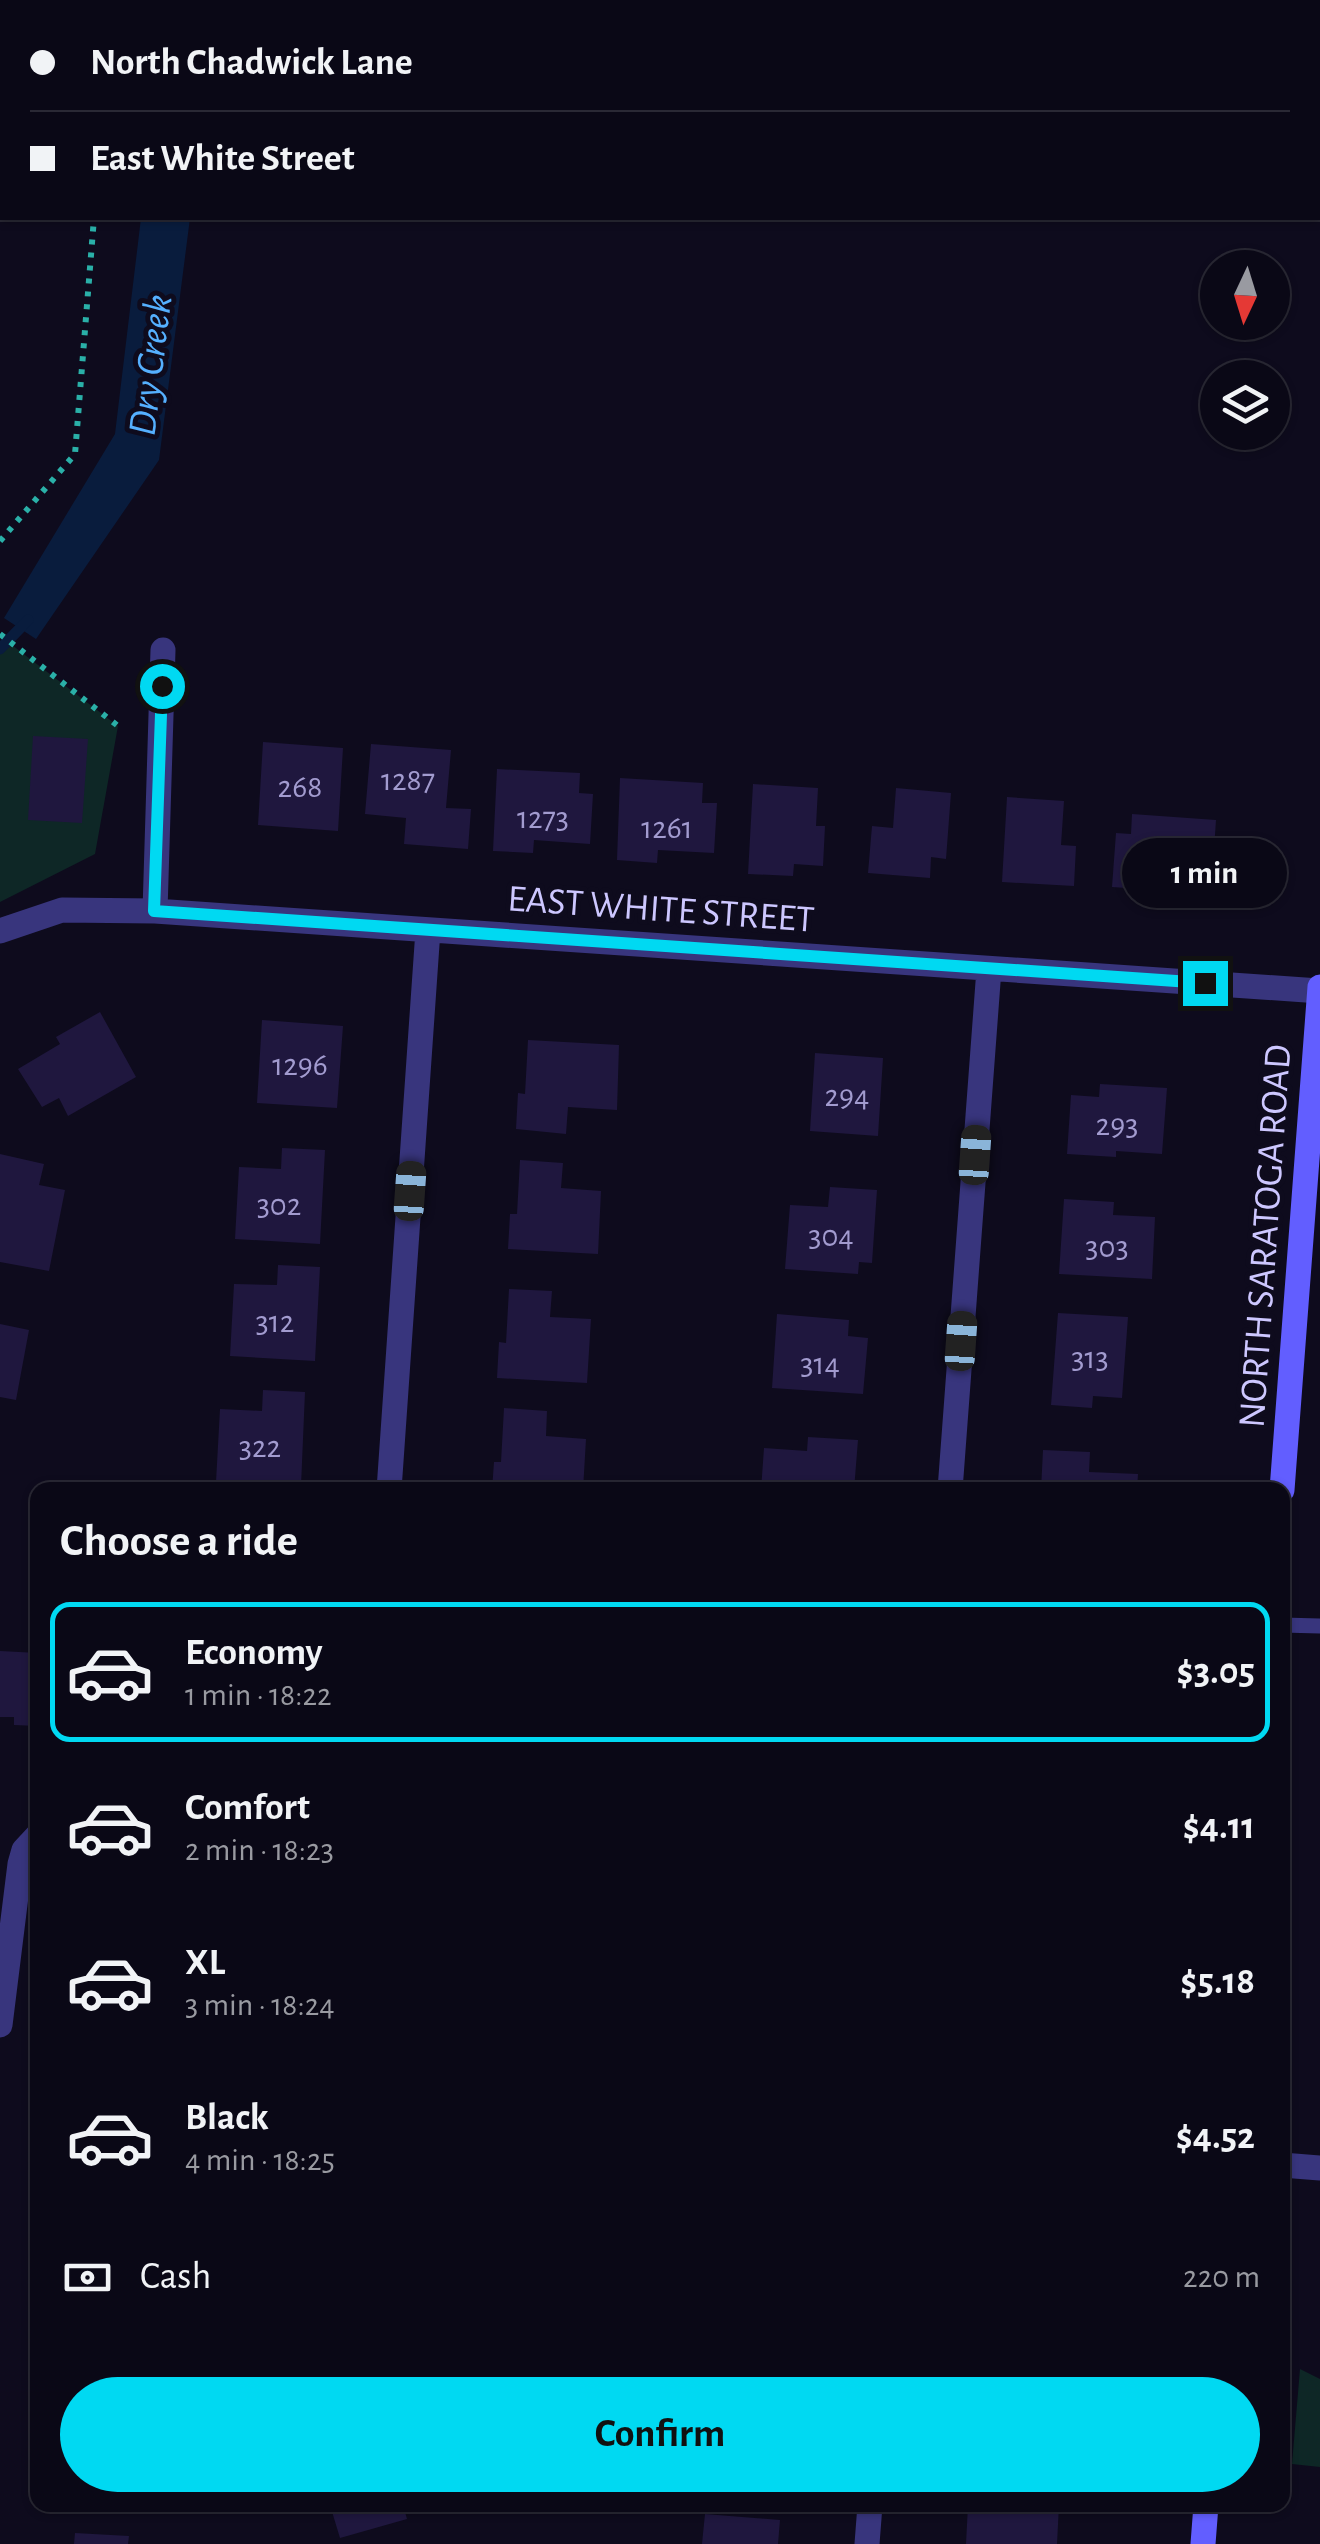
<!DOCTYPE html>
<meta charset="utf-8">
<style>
body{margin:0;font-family:"Alegreya Sans",sans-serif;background:#181623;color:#f1f3f6;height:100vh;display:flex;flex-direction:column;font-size:38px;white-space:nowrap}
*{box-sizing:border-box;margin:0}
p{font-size:32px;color:#999aa1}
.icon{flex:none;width:55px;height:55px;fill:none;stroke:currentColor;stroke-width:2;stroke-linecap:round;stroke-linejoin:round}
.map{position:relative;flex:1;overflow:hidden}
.panel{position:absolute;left:30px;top:1482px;width:1260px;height:1030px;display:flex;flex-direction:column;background:#0a0816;border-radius:20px;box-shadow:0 2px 8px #0004,0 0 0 2px #2a2935}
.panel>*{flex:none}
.hud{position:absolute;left:0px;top:0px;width:1320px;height:220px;box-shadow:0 2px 8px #0004,0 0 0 2px #2a2935;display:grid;align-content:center;height:220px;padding:0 30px;background:#0a0816}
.needle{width:65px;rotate:184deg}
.tools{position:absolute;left:1200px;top:250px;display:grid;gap:20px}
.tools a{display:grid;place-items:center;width:90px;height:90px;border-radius:50%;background:#0a0816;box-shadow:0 2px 8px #0004,0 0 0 2px #2a2935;font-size:50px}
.end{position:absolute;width:45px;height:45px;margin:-22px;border:12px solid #00d9f2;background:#111;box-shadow:0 0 0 5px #111}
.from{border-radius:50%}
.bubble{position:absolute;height:70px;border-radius:35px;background:#0a0816;box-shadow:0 2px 8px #0004,0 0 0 2px #2a2935;font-size:32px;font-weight:700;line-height:70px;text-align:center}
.car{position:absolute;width:30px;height:60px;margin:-30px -15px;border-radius:12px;box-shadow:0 0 8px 2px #0007;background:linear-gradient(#222 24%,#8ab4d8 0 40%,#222 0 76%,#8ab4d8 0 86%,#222 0)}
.hud b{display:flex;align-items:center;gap:35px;height:95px;font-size:38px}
.hud b+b{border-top:2px solid #2a2935}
.hud i{width:25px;height:25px;background:#f1f3f6}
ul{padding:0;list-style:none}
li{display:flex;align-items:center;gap:30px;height:140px;margin:0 20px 15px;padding:0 10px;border:5px solid transparent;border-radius:20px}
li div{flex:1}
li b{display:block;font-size:38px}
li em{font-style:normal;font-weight:700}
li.current{border-color:#00d9f2}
li>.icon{width:90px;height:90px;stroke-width:1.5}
h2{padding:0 30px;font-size:45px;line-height:120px}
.pay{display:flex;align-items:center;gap:25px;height:110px;padding:0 30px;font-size:38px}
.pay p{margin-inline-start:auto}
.primary-button{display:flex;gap:20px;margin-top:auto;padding:20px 30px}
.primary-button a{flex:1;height:115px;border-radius:60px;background:#00d9f2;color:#111;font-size:40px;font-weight:700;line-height:115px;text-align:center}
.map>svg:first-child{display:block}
</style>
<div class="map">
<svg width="1320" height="2544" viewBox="0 0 1320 2544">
<rect width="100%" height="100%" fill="#0e0b1d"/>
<!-- green -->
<path fill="#0e2726" d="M8,642L118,726L95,854L0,902V646Z
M1300,2369L1320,2379V2467L1292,2464Z"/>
<!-- water -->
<path fill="#091c3d" d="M141,218H190L159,460L36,639L4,618L115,434Z"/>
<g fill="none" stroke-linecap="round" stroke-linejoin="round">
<!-- stream -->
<path stroke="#091c3d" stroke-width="11" d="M0,649L28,620"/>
</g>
<!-- building -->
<path fill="#1f173e" d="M33,736L88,739L82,823L28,820Z
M263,742L343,748L338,831L258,825Z
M371,744L451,750L446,808L471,809L468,849L404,844L406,818L365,814Z
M497,769L580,773L579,793L593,794L590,844L534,840L533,853L493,851Z
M620,778L703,783L702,803H717L714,853L658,850L657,863L617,860Z
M753,784L818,788L816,826H825L823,866L794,864L793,876L748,874Z
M896,788L951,793L946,859L931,857L930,878L868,873L872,826L893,828Z
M1007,797L1064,801L1061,845L1076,846L1074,886L1002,882Z
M1132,814L1216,820L1211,894L1112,887L1116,833L1131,834Z
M100,1012L136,1077L68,1116L59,1098L42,1107L18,1069L60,1044L56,1037Z
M262,1020L343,1026L337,1108L257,1103Z
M528,1040L619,1045L617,1110L568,1107L566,1134L516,1129L518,1093L525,1094Z
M815,1053L883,1058L878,1136L810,1131Z
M1100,1084L1167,1088L1162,1154L1116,1151V1157L1067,1154L1071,1095L1099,1097Z
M282,1148L325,1150L320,1244L235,1239L239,1167L281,1169Z
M0,1154L44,1164L39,1185L65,1190L49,1271L0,1262Z
M520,1160L563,1163L561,1188L601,1191L598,1254L508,1249L510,1214H517Z
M830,1187L877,1190L872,1263L859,1262L858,1274L785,1269L790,1205L828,1207Z
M1064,1199L1114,1202L1113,1215L1155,1217L1152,1279L1059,1274Z
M278,1265L320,1267L315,1361L230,1356L234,1284L277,1285Z
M509,1289L552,1291L550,1317L591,1319L587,1383L497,1378L499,1342L506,1343Z
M1058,1313L1128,1317L1122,1398L1093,1396L1092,1408L1051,1405Z
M777,1314L849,1320L848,1336L868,1338L863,1394L772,1388Z
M0,1324L29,1330L16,1400L0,1397Z
M263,1390L305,1392L301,1486L216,1482L220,1409L262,1411Z
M504,1408L547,1411L546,1436L586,1439L583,1490H492L494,1462H501Z
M808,1437L858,1440L854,1490H761L764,1448L807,1451Z
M1043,1450L1090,1452L1089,1472L1138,1474L1137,1490H1041Z
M0,1651L38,1653V1726L14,1725V1717H0Z
M330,2505H403L407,2519L340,2538Z
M968,2505H1059L1057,2544H966Z
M705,2514L780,2520L778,2544H702Z
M75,2533L129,2536L128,2544H74Z"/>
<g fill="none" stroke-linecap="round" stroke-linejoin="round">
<!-- path -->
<path stroke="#2ab0a8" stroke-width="6" stroke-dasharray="5 8" stroke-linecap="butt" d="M111,2V0
M0,541L75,454L94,218
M0,634L118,726"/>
<!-- service -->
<path stroke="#38357d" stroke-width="15" d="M1282,1625L1320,1626"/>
<!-- minor -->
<path stroke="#38357d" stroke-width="25" d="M155,911L163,650
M0,931L62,910L155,911L1320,991
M389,1490L428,930
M950,1490L989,969
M0,2025L20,1864L24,1850L38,1835
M1282,2165L1320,2168
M867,2544L870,2505"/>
<!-- secondary -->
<path stroke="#625eff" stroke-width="25" d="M1282,1490L1320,987
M1203,2544L1206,2505"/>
</g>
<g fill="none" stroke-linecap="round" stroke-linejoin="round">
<!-- route -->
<path stroke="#00d9f2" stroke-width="12" d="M162,686L154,911L1205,983"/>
</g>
<g text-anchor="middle" stroke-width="10" stroke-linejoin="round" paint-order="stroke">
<!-- number labels -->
<g font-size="32" fill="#a29bcf">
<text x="408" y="790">1287</text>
<text x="300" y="797">268</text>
<text x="543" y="828">1273</text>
<text x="667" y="838">1261</text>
<text x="300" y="1075">1296</text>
<text x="847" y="1106">294</text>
<text x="1117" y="1135">293</text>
<text x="279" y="1215">302</text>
<text x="831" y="1246">304</text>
<text x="1107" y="1257">303</text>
<text x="275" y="1332">312</text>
<text x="1090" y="1368">313</text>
<text x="820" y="1374">314</text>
<text x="260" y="1457">322</text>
</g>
<!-- street labels -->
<g font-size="38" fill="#cdc7ff" stroke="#0e0b1d">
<text transform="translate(661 908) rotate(4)" y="13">EAST WHITE STREET</text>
<text transform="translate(1264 1236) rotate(-86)" y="13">NORTH SARATOGA ROAD</text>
</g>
<!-- water labels -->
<g font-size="40" font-style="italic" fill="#55b0ff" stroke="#0e0b1d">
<text transform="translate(149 365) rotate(-83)" y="14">Dry Creek</text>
</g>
</g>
</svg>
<div class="tools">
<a><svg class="needle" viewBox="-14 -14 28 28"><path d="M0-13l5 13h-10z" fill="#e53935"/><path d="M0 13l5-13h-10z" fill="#999aa1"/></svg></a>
<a><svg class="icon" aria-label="layers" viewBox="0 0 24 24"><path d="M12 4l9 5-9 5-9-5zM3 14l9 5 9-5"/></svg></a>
</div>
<i class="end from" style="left:162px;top:686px"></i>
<i class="end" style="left:1205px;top:983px"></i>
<div class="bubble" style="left:1122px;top:838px;width:165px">1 min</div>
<i class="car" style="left:975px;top:1155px;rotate:4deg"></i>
<i class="car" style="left:410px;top:1191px;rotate:4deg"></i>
<i class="car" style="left:961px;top:1341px;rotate:4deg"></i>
<div class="hud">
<b><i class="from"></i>North Chadwick Lane</b>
<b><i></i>East White Street</b>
</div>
<section class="panel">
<h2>Choose a ride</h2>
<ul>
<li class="current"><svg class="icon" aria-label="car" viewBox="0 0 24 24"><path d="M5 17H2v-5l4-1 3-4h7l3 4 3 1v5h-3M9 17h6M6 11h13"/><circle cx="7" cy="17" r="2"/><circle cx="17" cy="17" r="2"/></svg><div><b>Economy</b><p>1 min · 18:22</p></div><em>$3.05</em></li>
<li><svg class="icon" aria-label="car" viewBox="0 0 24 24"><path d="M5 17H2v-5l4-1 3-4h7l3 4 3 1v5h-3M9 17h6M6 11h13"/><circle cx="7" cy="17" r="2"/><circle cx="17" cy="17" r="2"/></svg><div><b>Comfort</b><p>2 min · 18:23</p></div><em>$4.11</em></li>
<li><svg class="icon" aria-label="car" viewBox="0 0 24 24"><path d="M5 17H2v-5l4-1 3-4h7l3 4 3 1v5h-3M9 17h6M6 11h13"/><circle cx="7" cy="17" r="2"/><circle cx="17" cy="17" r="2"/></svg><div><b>XL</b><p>3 min · 18:24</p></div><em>$5.18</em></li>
<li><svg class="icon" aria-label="car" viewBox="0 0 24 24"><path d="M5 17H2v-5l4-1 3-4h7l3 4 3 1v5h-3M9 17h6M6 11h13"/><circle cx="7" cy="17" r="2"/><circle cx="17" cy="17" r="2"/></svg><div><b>Black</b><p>4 min · 18:25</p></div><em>$4.52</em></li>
</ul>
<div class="pay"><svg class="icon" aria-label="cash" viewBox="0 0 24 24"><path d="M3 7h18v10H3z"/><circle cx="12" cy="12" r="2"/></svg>Cash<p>220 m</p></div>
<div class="primary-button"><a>Confirm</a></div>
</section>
</div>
